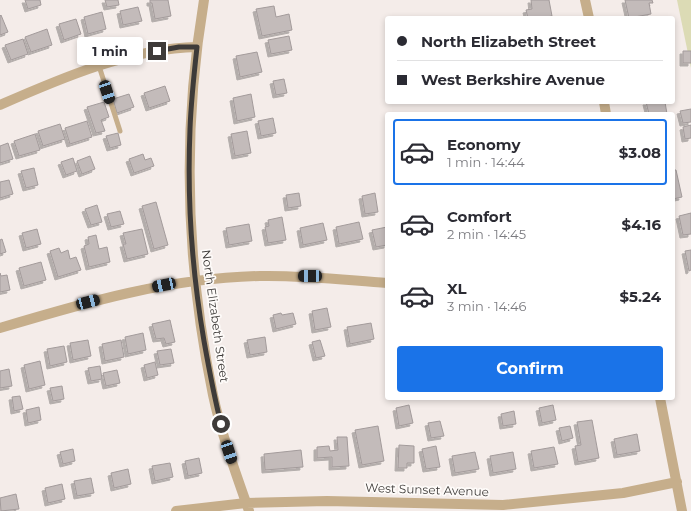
<!DOCTYPE html>
<meta charset="utf-8">
<style>
body{margin:0;font-family:Montserrat,sans-serif;background:#f2f2f3;color:#2b2b33;height:100vh;display:flex;flex-direction:column;font-size:15px;white-space:nowrap}
*{box-sizing:border-box;margin:0}
p{font-size:13px;color:#7c7c81}
.icon{flex:none;width:22px;height:22px;fill:none;stroke:currentColor;stroke-width:2;stroke-linecap:round;stroke-linejoin:round}
.map{position:relative;flex:1;overflow:hidden}
.panel{position:absolute;left:385px;top:112px;width:290px;height:288px;display:flex;flex-direction:column;background:#fff;border-radius:4px;box-shadow:0 2px 6px #0003}
.panel>*{flex:none}
.guide{position:absolute;left:385px;top:16px;width:290px;height:88px;border-radius:4px;box-shadow:0 2px 6px #0003;display:grid;align-content:center;height:88px;padding:0 12px;background:#fff}
.end{position:absolute;width:18px;height:18px;margin:-9px;border:5px solid #3e3b39;background:#fff;box-shadow:0 0 0 2px #fff}
.from{border-radius:50%}
.bubble{position:absolute;height:28px;border-radius:4px;background:#fff;box-shadow:0 2px 6px #0003;font-size:13px;font-weight:700;line-height:28px;text-align:center}
.car{position:absolute;width:12px;height:24px;margin:-12px -6px;border-radius:5px;box-shadow:0 0 3px 1px #0007;background:linear-gradient(#222 24%,#8ab4d8 0 40%,#222 0 76%,#8ab4d8 0 86%,#222 0)}
.guide b{display:flex;align-items:center;gap:14px;height:38px;font-size:15px}
.guide b+b{border-top:1px solid #e1e1e2}
.guide i{width:10px;height:10px;background:#2b2b33}
ul{padding:7px 0 0;list-style:none}
li{display:flex;align-items:center;gap:12px;height:66px;margin:0 8px 6px;padding:0 4px;border:2px solid transparent;border-radius:4px}
li div{flex:1}
li b{display:block;font-size:15px}
li em{font-style:normal;font-weight:700}
li.active{border-color:#1a73e8}
li>.icon{width:36px;height:36px;stroke-width:1.5}
.primary-button{display:flex;gap:8px;margin-top:auto;padding:8px 12px}
.primary-button a{flex:1;height:46px;border-radius:4px;background:#1a73e8;color:#fff;font-size:16px;font-weight:700;line-height:46px;text-align:center}
.map>svg:first-child{display:block}
</style>
<div class="map">
<svg width="691" height="511" viewBox="0 0 691 511">
<defs>
<filter id="shadow"><feDropShadow dx="-3" dy="3" stdDeviation="0" flood-color="#0004"/></filter>
</defs>
<rect width="100%" height="100%" fill="#f4ece9"/>
<!-- green -->
<path fill="#dcdbb5" d="M677,0H691V68Z"/>
<!-- building -->
<path fill="#c3bbba" stroke="#a39b9b" filter="url(#shadow)" d="M25,0H40L41,5L28,9Z
M105,0H118L119,5L107,7Z
M150,0H168L171,16L155,19L152,3H150Z
M531,0H549L552,16L541,18H528L526,10L532,9Z
M625,0H652L653,3H649L651,14L629,18Z
M274,6L276,17L289,14L292,30L262,36L256,9Z
M138,7L142,21L123,25L120,11Z
M102,12L106,29L88,34L84,17Z
M1,15L8,32L0,35V16Z
M76,19L81,34L64,40L59,24Z
M47,29L52,45L31,52L25,37Z
M289,36L292,50L271,54L268,40Z
M23,39L28,54L11,60L5,45Z
M683,51H691V63H683Z
M257,52L262,72L240,77L236,56Z
M284,79L287,93L276,95L273,81Z
M165,86L170,101L149,108L144,93Z
M129,94L134,107L117,113L113,99Z
M251,94L255,117L237,121L233,98Z
M104,102L109,117L101,120L105,131L96,133L87,107Z
M646,102H665L667,114H649Z
M691,109V122L683,123L680,111Z
M273,118L276,133L261,136L258,121Z
M87,121L92,137L70,144L65,128Z
M60,124L65,139L43,146L38,131Z
M691,125V138L685,139L683,127Z
M247,131L251,153L235,156L231,134Z
M118,133L121,145L110,148L106,136Z
M35,134L40,150L19,156L14,141Z
M8,143L13,159L0,163V146Z
M143,154L145,160L151,158L154,166L134,173L129,159Z
M90,156L95,169L82,174L77,161Z
M73,158L77,171L66,175L61,162Z
M34,168L38,185L26,188L21,171Z
M673,170H676L682,197L673,199Z
M9,180L13,194L0,198V182Z
M299,193L301,206L288,208L286,195Z
M375,193L378,212L365,214L362,196Z
M156,202L168,245L154,249L142,206Z
M97,205L102,222L91,225L85,209Z
M120,211L124,224L111,227L107,214Z
M691,213V234L683,235L679,216Z
M282,217L286,240L268,243L265,227L269,226L268,220Z
M359,222L363,239L339,244L336,227Z
M323,223L327,240L303,245L300,228Z
M249,224L252,241L229,245L226,228Z
M387,227V245L376,247L372,230Z
M37,229L41,244L26,248L22,233Z
M142,229L148,254L127,259L123,244H126L123,233Z
M96,235L99,249L107,247L110,262L89,267L84,246L89,244L88,237Z
M2,239L6,252L0,254V240Z
M59,248L61,253L68,250L70,259L76,257L81,270L58,277L50,251Z
M691,250V270L689,271L685,251Z
M41,262L46,280L24,286L19,268Z
M0,273L1,276L7,275L10,290L0,292Z
M327,308L331,327L315,330L312,311Z
M281,313L282,315L293,313L296,324L276,329L273,315Z
M170,320L175,342L166,344L164,338L156,339L152,324Z
M371,323L374,339L350,344L347,327Z
M143,333L146,350L128,354L125,337Z
M265,337L267,352L250,355L247,340Z
M88,340L91,356L73,360L70,343Z
M121,340L124,357L105,361L102,344Z
M320,340L325,356L316,358L312,342Z
M64,346L67,362L50,366L47,349Z
M171,349L174,363L160,365L157,351Z
M40,361L45,385L29,389L24,365Z
M155,362L158,375L147,378L144,365Z
M100,366L102,379L91,381L88,368Z
M9,369L12,386L0,388V371Z
M117,370L120,383L106,386L103,373Z
M62,386L64,399L53,401L50,388Z
M20,396L23,409L14,411L12,397Z
M409,405L413,423L399,426L396,408Z
M553,405L556,420L542,423L539,408Z
M39,407L41,420L28,423L26,410Z
M514,411L516,424L503,426L501,414Z
M592,420L599,458L578,462L575,446L581,445L577,422Z
M440,421L444,436L431,438L428,423Z
M378,426L384,461L362,465L355,430Z
M570,426L573,438L562,441L559,428Z
M637,434L640,451L617,455L614,439Z
M337,437H347L349,466L332,467V457L317,458V447L329,446L330,451L338,450Z
M399,445L414,446V463H407V468H398Z
M436,446L440,467L426,469L422,449Z
M554,447L558,464L534,468L531,451Z
M73,449L75,461L63,464L60,452Z
M301,450L303,467L265,470L264,454Z
M475,452L479,469L455,473L452,456Z
M513,452L516,469L493,473L490,456Z
M199,458L202,473L188,476L185,461Z
M170,463L173,477L155,481L152,466Z
M128,469L131,484L114,488L111,473Z
M91,478L94,493L77,496L74,481Z
M62,484L65,499L48,503L45,488Z
M16,494L19,509L1,511L0,498Z"/>
<g fill="none" stroke-linecap="round" stroke-linejoin="round">
<!-- service -->
<path stroke="#c6ae8b" stroke-width="5" d="M99,66L120,131"/>
<!-- minor -->
<path stroke="#c6ae8b" stroke-width="10" d="M204,0C182,131 186,265 213,395C221,433 236,474 249,511
M585,0L589,18
M604,102L606,114
M0,105C59,79 131,48 197,47
M0,328C87,302 169,278 260,276C303,275 345,280 387,283
M660,398L682,511
M176,511L246,503L327,501L503,505L623,493L677,482"/>
</g>
<g fill="none" stroke-linecap="round" stroke-linejoin="round">
<!-- route -->
<path stroke="#3e3b39" stroke-width="5" d="M157,51L179,47H197C194,74 191,102 190,129C187,199 192,271 204,341C209,369 214,396 221,424"/>
</g>
<g text-anchor="middle" stroke-width="3.5" stroke-linejoin="round" paint-order="stroke">
<!-- street labels -->
<g font-size="12" fill="#3e3b39" stroke="#fefbf9">
<text transform="translate(215 316) rotate(82)" y="4">North Elizabeth Street</text>
<text transform="translate(427 490) rotate(2)" y="4">West Sunset Avenue</text>
</g>
</g>
</svg>
<i class="end from" style="left:221px;top:424px"></i>
<i class="end" style="left:157px;top:51px"></i>
<div class="bubble" style="left:77px;top:37px;width:66px">1 min</div>
<i class="car" style="left:107px;top:92px;rotate:162deg"></i>
<i class="car" style="left:310px;top:276px;rotate:270deg"></i>
<i class="car" style="left:164px;top:285px;rotate:258deg"></i>
<i class="car" style="left:88px;top:302px;rotate:75deg"></i>
<i class="car" style="left:229px;top:452px;rotate:162deg"></i>
<div class="guide">
<b><i class="from"></i>North Elizabeth Street</b>
<b><i></i>West Berkshire Avenue</b>
</div>
<section class="panel">
<ul>
<li class="active"><svg class="icon" aria-label="car" viewBox="0 0 24 24"><path d="M5 17H2v-5l4-1 3-4h7l3 4 3 1v5h-3M9 17h6M6 11h13"/><circle cx="7" cy="17" r="2"/><circle cx="17" cy="17" r="2"/></svg><div><b>Economy</b><p>1 min · 14:44</p></div><em>$3.08</em></li>
<li><svg class="icon" aria-label="car" viewBox="0 0 24 24"><path d="M5 17H2v-5l4-1 3-4h7l3 4 3 1v5h-3M9 17h6M6 11h13"/><circle cx="7" cy="17" r="2"/><circle cx="17" cy="17" r="2"/></svg><div><b>Comfort</b><p>2 min · 14:45</p></div><em>$4.16</em></li>
<li><svg class="icon" aria-label="car" viewBox="0 0 24 24"><path d="M5 17H2v-5l4-1 3-4h7l3 4 3 1v5h-3M9 17h6M6 11h13"/><circle cx="7" cy="17" r="2"/><circle cx="17" cy="17" r="2"/></svg><div><b>XL</b><p>3 min · 14:46</p></div><em>$5.24</em></li>
</ul>
<div class="primary-button"><a>Confirm</a></div>
</section>
</div>
